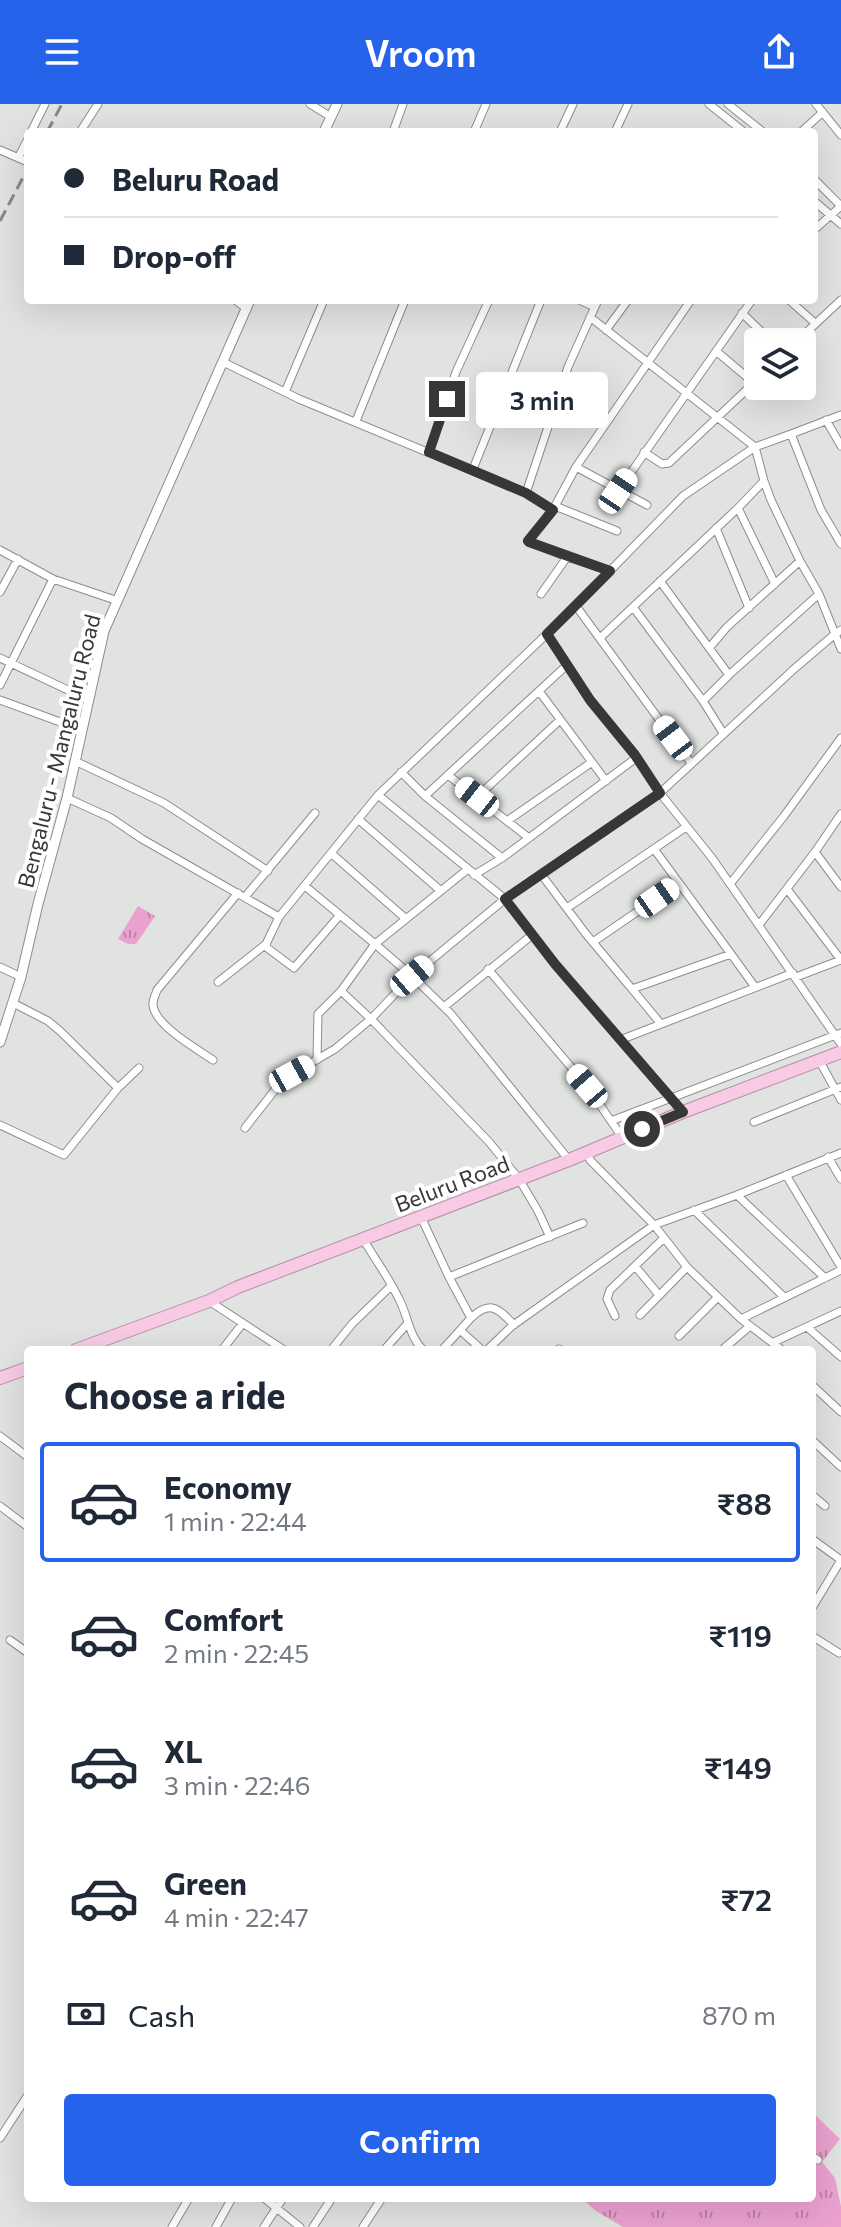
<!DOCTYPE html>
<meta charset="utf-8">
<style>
body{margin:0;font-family:Commissioner,sans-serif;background:#f6f6f7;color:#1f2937;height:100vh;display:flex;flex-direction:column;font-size:30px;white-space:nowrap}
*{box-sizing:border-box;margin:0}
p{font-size:26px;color:#747a83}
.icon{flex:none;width:44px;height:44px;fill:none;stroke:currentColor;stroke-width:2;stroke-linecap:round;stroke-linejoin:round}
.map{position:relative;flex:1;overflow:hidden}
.sheet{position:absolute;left:24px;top:1242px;width:792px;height:856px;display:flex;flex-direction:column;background:#fff;border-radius:8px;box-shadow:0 8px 32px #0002}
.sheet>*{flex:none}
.guide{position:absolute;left:24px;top:24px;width:794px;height:176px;border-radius:8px;box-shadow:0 8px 32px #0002;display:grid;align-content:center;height:176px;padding:0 40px;background:#fff}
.fabs{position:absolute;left:744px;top:224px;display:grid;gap:16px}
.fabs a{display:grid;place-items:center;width:72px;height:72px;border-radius:8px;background:#fff;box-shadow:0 8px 32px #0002;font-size:40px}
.end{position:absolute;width:36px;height:36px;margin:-18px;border:10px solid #363736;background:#fff;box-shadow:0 0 0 4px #fff}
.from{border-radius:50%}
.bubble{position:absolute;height:56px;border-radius:8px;background:#fff;box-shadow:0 8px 32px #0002;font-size:26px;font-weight:600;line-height:56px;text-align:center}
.car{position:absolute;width:24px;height:48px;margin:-24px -12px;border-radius:10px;box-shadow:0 0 6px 2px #0007;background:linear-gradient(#fff 24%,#345 0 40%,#fff 0 76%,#345 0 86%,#fff 0)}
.guide b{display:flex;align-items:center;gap:28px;height:76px;font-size:30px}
.guide b+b{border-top:2px solid #e0e1e3}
.guide i{width:20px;height:20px;background:#1f2937}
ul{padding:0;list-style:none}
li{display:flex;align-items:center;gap:24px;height:120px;margin:0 16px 12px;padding:0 24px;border:4px solid transparent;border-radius:8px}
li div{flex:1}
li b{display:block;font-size:30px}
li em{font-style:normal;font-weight:600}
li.selected{border-color:#2563eb}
li>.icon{width:72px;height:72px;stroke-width:1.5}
h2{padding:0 40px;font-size:36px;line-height:96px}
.pay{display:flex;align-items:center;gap:20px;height:88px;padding:0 40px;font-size:30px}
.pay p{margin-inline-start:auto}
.button{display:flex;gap:16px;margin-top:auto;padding:16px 40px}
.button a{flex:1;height:92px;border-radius:8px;background:#2563eb;color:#fff;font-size:32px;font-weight:600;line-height:92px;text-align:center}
header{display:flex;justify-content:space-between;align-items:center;height:104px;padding:0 40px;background:#2563eb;color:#fff;font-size:36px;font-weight:600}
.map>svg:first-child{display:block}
</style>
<header><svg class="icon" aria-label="menu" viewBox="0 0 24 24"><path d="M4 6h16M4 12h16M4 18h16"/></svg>Vroom<svg class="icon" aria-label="share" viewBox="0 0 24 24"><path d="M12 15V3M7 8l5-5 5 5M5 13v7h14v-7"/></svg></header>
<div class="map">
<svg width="841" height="2123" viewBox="0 0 841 2123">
<defs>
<pattern id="grass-tufts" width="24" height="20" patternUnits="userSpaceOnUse" patternTransform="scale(2)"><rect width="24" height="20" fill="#eaa1cf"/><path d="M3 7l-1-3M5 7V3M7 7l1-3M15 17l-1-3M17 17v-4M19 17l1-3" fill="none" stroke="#be84a9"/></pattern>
</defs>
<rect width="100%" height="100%" fill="#e0e3df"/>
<!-- grass -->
<path fill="url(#grass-tufts)" d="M138,802L155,812L136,840H128L118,835Z
M812,2008L840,2035L822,2058L835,2074L841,2103V2123H623L596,2107L581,2094H812Z"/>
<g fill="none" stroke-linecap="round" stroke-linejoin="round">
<defs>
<path id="minor" d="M310,0L331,13
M709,0L744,28
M728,0L763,28
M816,0L841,31
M31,28L45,0
M80,28L98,0
M393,28L403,0
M474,28L486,0
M560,28L573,0
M615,28L628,0
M801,28L823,8
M0,46L28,58
M18,54L28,35
M814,75L841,102
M814,97L841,120
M814,126L841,102
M235,196L247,205
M579,196L595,203
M789,196L815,219
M742,209L772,238
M606,226L628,196
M796,238L841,196
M716,247L754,279
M223,258L299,295L526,389L568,263L598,196
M285,288L324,196
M826,316L841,342
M356,317L405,196
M791,330L841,311
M429,348L456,268L489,196
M644,348L662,360L669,359L758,275
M576,363L647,401
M473,365L541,196
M618,387L752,196
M526,389L553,406
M555,402L576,363L691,196
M738,404L775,480
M716,424L749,504
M0,446L53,475L118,497
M610,467L567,453L528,437L555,402L617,427
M660,477L729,571
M0,488L18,455
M541,490L567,453
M576,502L691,659
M633,503L703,597L723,629
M841,526L835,530L841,545
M547,530L590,596L635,651L660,689L712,754L841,940
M600,534L738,404L764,377
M710,543L727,523L800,457
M0,554L89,596
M0,581L53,475
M539,587L606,677
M0,596L82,626
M703,597L729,571L819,490
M75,657L164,699L268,767
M401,668L425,692L502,754
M448,671L529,734
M378,691L505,795L555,860L620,936
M425,692L567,561
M477,693L560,616
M67,694L111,714L142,735L279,813L378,691L570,508L683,392L755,343L791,330L821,406L841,440
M358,715L441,787
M507,717L592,658
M815,748L841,783
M331,749L406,815
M541,770L586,830L632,885L731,850L755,883
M474,771L502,754L636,654
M679,779L731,850
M730,780L784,712L841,634
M305,782L375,840L341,887L318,910L317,956
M787,785L841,856
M245,793L315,709
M567,804L686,723
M279,813L267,838L266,843L294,864L340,811
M759,821L815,748L841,710
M593,838L679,779L654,745
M0,863L21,873
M488,865L587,982L622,1033
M796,873L841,856
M218,878L266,840
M632,885L661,920
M341,887L371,915L490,1039L519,1075L538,1107L550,1133
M13,899L48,917L60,927L118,984
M444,903L532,831
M213,956C197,945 152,920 153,899C153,895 156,890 157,886L238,789
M819,956L841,996
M683,1008L620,936L793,869
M611,1017L841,929
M754,1018L841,983
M0,1021L64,1051L118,984L139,964
M245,1024L278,982L292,970L335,945L371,915L412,872L375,840L468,765
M587,1048L590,1056L654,1121L687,1163L718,1193L741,1215L782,1246
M828,1053L841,1075
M569,1056L451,910L412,872L505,795L660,689L794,565L835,530L819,490L800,457L771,396L764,377L755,343L590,213
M786,1071L841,1163
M737,1091L825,1174
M694,1106L784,1193
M421,1113L449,1173L471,1214L442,1246
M363,1135C375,1155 389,1174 399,1195C408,1212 409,1232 423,1246
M635,1162L659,1191
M449,1173L583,1119
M209,1197L284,1246
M640,1211L687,1163
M615,1212L607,1195L610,1186L664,1134
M471,1214C490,1196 498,1204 514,1221
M741,1215L841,1166
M807,1223L841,1253
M460,1226L482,1246
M679,1232L718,1193
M774,1238L841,1207
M222,1246L243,1219
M331,1246L352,1220L391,1182
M384,1246L408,1219
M487,1246L512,1222L654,1121L737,1091L841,1049
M557,1246L559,1245
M722,1246L750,1222
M812,1281L841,1308
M0,1332L28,1353
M812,1336L841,1363
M812,1391L825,1402
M0,1402L28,1423
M812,1435L841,1456L812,1504
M812,1532L839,1549
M10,1536L28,1549
M0,2034L28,1991
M812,2052L818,2056
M264,2094L300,2123
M172,2123L189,2094
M216,2123L232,2094
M264,2123L283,2094
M313,2123L332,2094
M363,2123L382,2094"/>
<path id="tertiary" d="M324,28L337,0
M0,938L21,873L38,800L67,694L104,527L250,196"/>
<path id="trunk" d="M76,1246L209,1197L238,1183L569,1056L683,1008L841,948
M0,1274L28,1264"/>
</defs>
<!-- minor casing -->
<use href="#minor" stroke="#8c8e8b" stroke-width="9"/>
<!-- tertiary casing -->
<use href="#tertiary" stroke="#8c8e8b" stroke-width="11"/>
<!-- trunk casing -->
<use href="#trunk" stroke="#b38ea4" stroke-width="14"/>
<!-- minor -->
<use href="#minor" stroke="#fff" stroke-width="7"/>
<!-- tertiary -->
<use href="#tertiary" stroke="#fff" stroke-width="9"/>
<!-- trunk -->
<use href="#trunk" stroke="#f8cae6" stroke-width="12"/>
<!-- rail -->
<path stroke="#878986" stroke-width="3" stroke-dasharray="12 6" stroke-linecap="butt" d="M47,28L62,0
M0,117L28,64"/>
</g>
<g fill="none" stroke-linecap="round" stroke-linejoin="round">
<!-- route -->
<path stroke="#363736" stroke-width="10" d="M447,295L429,348L526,389L553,406L528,437L529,438L610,467L547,530L590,596L635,651L660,689L505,795L555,860L683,1008L642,1025"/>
</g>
<g text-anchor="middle" stroke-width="8" stroke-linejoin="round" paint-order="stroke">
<!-- street labels -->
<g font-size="22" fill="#363736" stroke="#fff">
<text transform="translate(59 647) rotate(-76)" y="8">Bengaluru - Mangaluru Road</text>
<text transform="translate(452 1080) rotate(-21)" y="8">Beluru Road</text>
</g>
</g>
</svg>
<div class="fabs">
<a><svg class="icon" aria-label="layers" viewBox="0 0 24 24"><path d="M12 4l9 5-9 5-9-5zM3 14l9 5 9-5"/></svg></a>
</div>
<i class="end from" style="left:642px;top:1025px"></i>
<i class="end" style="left:447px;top:295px"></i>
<div class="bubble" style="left:476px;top:268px;width:132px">3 min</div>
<i class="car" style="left:618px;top:387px;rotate:34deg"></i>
<i class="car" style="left:673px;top:634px;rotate:323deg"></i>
<i class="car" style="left:477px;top:693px;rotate:308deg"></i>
<i class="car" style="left:657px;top:794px;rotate:55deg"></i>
<i class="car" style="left:412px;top:872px;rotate:50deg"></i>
<i class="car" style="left:292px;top:970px;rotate:61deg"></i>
<i class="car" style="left:587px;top:982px;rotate:319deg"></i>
<div class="guide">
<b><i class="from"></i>Beluru Road</b>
<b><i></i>Drop-off</b>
</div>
<section class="sheet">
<h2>Choose a ride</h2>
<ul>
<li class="selected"><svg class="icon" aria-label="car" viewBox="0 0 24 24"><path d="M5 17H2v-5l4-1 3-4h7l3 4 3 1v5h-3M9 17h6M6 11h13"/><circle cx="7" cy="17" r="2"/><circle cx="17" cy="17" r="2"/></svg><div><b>Economy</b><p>1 min · 22:44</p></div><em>₹88</em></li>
<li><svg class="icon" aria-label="car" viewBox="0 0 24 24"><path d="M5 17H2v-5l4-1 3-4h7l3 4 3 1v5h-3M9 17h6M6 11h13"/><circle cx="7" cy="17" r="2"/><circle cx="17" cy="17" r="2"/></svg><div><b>Comfort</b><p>2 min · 22:45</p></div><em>₹119</em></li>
<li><svg class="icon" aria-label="car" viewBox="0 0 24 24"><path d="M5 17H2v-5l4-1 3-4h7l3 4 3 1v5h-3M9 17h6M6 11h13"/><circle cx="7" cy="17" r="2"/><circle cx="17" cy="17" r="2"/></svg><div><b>XL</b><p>3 min · 22:46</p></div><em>₹149</em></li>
<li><svg class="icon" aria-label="car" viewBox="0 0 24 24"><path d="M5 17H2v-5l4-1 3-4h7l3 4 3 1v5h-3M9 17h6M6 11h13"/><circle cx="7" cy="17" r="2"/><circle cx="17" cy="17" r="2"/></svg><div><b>Green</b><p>4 min · 22:47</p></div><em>₹72</em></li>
</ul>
<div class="pay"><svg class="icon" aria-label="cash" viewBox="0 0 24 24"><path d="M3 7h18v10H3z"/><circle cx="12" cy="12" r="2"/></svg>Cash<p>870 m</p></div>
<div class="button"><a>Confirm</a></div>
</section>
</div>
